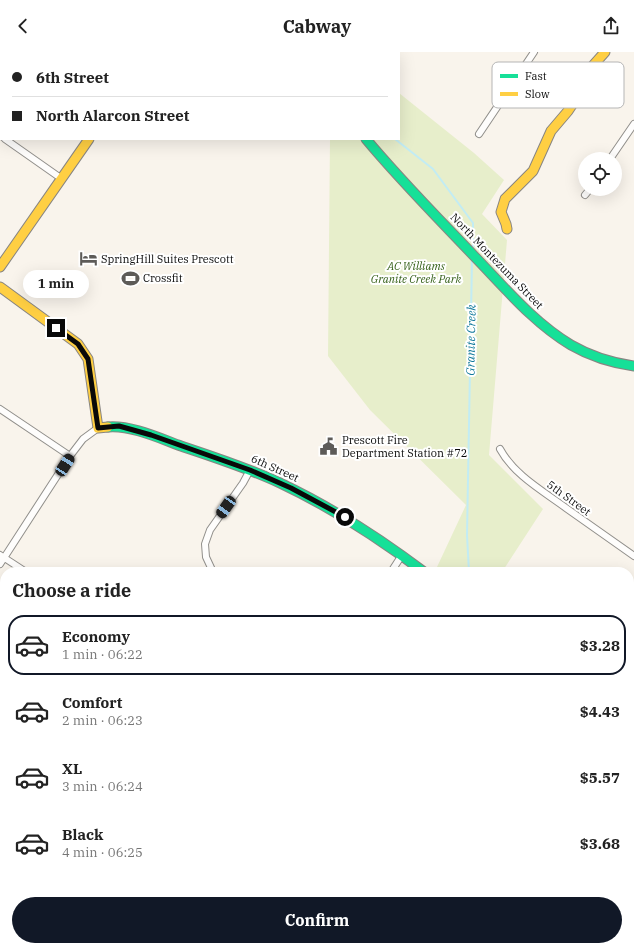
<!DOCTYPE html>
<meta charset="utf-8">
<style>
body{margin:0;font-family:"IBM Plex Serif",serif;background:#f6f6f6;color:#222;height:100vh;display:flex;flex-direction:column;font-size:15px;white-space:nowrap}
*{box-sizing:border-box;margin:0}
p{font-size:13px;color:#767676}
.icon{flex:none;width:22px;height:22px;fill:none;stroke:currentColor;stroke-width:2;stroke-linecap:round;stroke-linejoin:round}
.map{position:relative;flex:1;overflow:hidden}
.details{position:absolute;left:0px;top:515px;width:634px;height:384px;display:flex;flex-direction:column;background:#fff;border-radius:16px 16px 0 0;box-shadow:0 4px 16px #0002}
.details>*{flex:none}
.guide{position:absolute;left:0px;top:0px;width:400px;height:88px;box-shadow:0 4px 16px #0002;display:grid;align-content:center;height:88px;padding:0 12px;background:#fff}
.fabs{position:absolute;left:578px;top:100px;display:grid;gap:8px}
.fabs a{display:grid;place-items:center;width:44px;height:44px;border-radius:50%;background:#fff;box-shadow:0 4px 16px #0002;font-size:20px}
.end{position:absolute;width:18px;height:18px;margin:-9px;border:5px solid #090909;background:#fff;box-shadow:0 0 0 2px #fff}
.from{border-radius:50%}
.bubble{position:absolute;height:28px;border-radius:14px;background:#fff;box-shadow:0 4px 16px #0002;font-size:13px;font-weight:700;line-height:28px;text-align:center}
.car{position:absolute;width:12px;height:24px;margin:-12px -6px;border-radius:5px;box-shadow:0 0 3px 1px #0007;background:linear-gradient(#222 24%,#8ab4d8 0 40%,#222 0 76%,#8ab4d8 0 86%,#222 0)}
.guide b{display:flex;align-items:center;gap:14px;height:38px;font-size:15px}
.guide b+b{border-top:1px solid #e0e0e0}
.guide i{width:10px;height:10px;background:#222}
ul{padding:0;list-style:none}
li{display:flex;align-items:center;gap:12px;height:60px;margin:0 8px 6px;padding:0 4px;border:2px solid transparent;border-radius:16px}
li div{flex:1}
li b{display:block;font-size:15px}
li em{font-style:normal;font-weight:700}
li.selected{border-color:#111827}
li>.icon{width:36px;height:36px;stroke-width:1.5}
h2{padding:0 12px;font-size:18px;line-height:48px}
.button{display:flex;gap:8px;margin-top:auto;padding:8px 12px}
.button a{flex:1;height:46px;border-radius:24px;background:#111827;color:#fff;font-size:16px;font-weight:700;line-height:46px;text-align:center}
header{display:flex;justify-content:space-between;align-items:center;height:52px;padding:0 12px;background:#fff;font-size:18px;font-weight:700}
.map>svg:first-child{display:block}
</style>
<header><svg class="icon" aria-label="back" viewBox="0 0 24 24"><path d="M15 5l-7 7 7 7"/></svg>Cabway<svg class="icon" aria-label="share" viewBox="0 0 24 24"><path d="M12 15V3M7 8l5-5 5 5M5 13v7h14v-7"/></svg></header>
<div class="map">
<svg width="634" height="899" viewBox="0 0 634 899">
<rect width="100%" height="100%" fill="#f9f4ec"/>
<!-- green -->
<path fill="#e7eecb" d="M399,41L474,101L504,128L482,162L507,188L489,403L543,457L502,520H443L437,515L466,453L370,358L328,304L330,87H399Z"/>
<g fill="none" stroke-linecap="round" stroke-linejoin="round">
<!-- stream -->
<path stroke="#c2ecf4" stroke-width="2" d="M332,0L333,1
M354,1V0
M395,87L433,117L473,171V197
M469,520L467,483L472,207
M629,675L634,670
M0,726L5,730
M204,894L205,899
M383,899L386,894"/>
<defs>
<path id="street" d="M102,0L104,1
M479,82L534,0
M0,83L1,84
M5,87L62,127
M610,107L634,72
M585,143L590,137
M0,357L70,404
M500,397C514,423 543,439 566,456C589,472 611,488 634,504
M0,503L26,520
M0,512L70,404L83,387L98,376
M213,520L206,505L205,492L210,478L243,431L250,418
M391,520L402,503
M0,652L5,656
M629,663L634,657
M629,687L634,682
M0,818L5,810
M130,894L133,899
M246,894L248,899"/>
<path id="fast" d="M114,0V1
M366,87C400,128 438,166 475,205C505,236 534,271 571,293C590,304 612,311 634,314
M108,375C131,373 159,386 181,394C214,405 248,416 280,431C331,455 379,486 424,520
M629,703L634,707"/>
<path id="slow" d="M293,0L294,1
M507,177L506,172L501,160L505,147L533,119L551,79L568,59L576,47L589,18L605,0
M0,215L89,87
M0,235L78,292L88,307L98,376L108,375"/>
</defs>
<!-- street casing -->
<use href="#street" stroke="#918f8b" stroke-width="8"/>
<!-- fast casing -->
<use href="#fast" stroke="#888582" stroke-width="11"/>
<!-- slow casing -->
<use href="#slow" stroke="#888582" stroke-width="11"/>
<!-- street -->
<use href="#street" stroke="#fefdfc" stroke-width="6"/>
<!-- fast -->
<use href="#fast" stroke="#16e098" stroke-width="9"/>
<!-- slow -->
<use href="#slow" stroke="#ffcf43" stroke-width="9"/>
</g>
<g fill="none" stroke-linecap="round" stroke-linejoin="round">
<!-- route -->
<path stroke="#090909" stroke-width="5" d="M56,276L78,292L88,307L98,376L119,374L151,383L250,418L291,436L345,465"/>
</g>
<!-- icons -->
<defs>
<symbol id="hotel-bare" viewBox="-9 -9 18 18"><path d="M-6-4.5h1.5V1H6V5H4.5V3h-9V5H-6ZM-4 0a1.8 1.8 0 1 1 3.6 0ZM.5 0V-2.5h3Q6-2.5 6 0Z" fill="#5d5b58" stroke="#fff" stroke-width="2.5" paint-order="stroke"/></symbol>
<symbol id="stadium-bare" viewBox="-9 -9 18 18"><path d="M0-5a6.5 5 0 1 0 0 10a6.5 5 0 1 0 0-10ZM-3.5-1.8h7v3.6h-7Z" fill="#5d5b58" stroke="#fff" stroke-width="2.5" paint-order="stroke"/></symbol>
<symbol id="civic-bare" viewBox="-9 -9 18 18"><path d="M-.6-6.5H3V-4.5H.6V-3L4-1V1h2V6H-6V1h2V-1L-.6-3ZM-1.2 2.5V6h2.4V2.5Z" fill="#5d5b58" stroke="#fff" stroke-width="2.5" paint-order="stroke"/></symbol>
</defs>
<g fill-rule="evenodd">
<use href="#hotel-bare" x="76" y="194" width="25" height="25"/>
<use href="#stadium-bare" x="118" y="214" width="25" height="25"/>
<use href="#civic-bare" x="316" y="382" width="25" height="25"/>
</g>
<g text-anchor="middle" stroke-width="4" stroke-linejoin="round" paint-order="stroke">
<!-- poi labels -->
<g font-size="11" fill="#090909" stroke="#fff" text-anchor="start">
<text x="101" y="211">SpringHill Suites Prescott</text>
<text x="143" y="230">Crossfit</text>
<text x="342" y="392">Prescott Fire<tspan x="342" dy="13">Department Station #72</tspan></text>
</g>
<!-- street labels -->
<g font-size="11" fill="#090909" stroke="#fff">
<text transform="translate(497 209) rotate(46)" y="4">North Montezuma Street</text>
<text transform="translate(275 416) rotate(24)" y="4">6th Street</text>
<text transform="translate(569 446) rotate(36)" y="4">5th Street</text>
</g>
<!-- park labels -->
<g font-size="11" font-style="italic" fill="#36611a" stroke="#fff">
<text x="416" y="218">AC Williams<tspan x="416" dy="13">Granite Creek Park</tspan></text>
</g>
<!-- water labels -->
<g font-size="12" font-style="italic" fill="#127a9c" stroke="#fff">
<text transform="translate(471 288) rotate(-89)" y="4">Granite Creek</text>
</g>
</g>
<!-- legend -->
<rect x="492" y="10" width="132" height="46" rx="6" fill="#fff" stroke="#b5b5b5" stroke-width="1"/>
<rect x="500" y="22" width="18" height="4" fill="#16e098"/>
<rect x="500" y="40" width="18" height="4" fill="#ffcf43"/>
<g font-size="11" fill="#090909">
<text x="525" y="28">Fast</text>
<text x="525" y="46">Slow</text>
</g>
</svg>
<div class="fabs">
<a><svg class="icon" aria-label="locate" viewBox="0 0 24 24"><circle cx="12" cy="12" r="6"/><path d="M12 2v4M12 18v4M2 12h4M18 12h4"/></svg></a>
</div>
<i class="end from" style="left:345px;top:465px"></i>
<i class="end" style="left:56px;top:276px"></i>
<div class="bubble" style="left:23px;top:218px;width:66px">1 min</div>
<i class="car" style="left:65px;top:413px;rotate:33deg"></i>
<i class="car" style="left:226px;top:455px;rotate:215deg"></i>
<div class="guide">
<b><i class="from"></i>6th Street</b>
<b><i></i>North Alarcon Street</b>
</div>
<section class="details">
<h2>Choose a ride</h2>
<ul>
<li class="selected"><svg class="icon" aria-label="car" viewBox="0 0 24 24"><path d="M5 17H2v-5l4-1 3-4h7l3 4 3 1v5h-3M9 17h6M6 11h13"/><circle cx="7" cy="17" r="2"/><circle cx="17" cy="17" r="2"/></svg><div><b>Economy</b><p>1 min · 06:22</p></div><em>$3.28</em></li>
<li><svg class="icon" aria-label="car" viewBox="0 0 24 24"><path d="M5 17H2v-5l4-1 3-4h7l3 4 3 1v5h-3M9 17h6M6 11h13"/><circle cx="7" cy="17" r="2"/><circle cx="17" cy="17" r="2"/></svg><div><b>Comfort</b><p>2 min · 06:23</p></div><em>$4.43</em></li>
<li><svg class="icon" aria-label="car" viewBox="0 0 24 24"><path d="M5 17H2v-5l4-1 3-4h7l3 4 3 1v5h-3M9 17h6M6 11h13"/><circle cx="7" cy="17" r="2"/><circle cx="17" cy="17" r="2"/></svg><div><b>XL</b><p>3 min · 06:24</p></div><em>$5.57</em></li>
<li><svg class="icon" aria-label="car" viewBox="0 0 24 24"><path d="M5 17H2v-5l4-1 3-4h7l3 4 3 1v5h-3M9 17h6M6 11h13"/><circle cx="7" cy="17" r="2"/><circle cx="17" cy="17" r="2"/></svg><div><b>Black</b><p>4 min · 06:25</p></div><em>$3.68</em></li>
</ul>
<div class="button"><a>Confirm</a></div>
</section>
</div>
